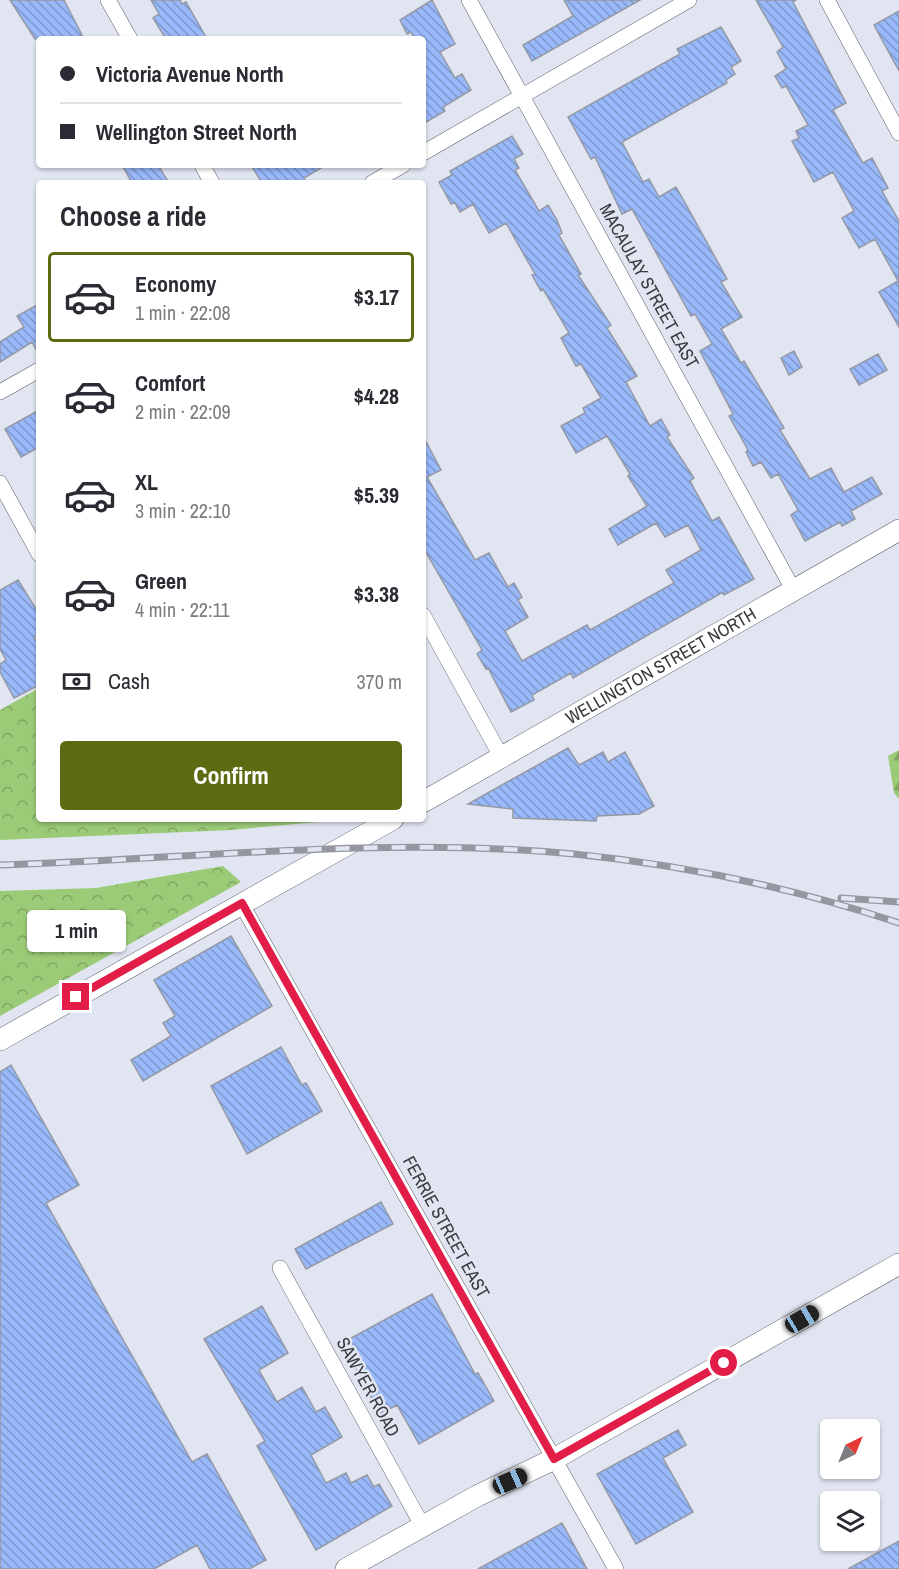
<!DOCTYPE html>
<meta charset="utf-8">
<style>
body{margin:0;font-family:"Archivo Narrow",sans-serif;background:#f2f2f3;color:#2b2b33;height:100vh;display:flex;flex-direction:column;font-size:22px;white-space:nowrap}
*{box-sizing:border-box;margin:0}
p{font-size:20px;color:#7c7c81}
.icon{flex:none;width:33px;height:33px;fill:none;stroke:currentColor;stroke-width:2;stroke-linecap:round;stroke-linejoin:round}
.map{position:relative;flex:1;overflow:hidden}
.details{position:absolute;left:36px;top:180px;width:390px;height:642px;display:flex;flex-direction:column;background:#fff;border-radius:6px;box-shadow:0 2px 4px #0004}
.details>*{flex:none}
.hud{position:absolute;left:36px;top:36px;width:390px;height:132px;border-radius:6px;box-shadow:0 2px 4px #0004;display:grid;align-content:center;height:132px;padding:0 24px;background:#fff}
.needle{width:39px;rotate:43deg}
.tools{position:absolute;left:820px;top:1419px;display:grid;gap:12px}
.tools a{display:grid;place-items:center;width:60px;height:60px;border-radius:6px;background:#fff;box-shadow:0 2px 4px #0004;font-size:30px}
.end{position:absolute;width:27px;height:27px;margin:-14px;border:8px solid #e11d48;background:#fff;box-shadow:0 0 0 3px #fff}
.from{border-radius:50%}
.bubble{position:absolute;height:42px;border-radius:6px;background:#fff;box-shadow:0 2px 4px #0004;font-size:20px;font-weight:700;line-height:42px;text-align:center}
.car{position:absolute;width:18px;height:36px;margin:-18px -9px;border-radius:8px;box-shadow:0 0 4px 2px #0007;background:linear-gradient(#222 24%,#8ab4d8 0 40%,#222 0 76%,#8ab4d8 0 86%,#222 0)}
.hud b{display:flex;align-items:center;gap:21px;height:57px;font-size:22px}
.hud b+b{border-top:2px solid #e1e1e2}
.hud i{width:15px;height:15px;background:#2b2b33}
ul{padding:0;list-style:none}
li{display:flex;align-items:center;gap:18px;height:90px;margin:0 12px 9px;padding:0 12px;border:3px solid transparent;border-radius:6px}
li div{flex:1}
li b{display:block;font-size:22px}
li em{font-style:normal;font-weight:700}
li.active{border-color:#5d6a12}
li>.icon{width:54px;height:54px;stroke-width:1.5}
h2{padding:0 24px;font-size:27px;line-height:72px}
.pay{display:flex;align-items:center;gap:15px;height:66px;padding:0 24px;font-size:22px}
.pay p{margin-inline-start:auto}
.primary-button{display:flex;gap:12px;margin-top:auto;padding:12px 24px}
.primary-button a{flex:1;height:69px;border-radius:6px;background:#5d6a12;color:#fff;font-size:24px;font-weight:700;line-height:69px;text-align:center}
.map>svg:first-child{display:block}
</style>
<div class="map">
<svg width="899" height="1569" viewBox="0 0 899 1569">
<defs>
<pattern id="forest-firs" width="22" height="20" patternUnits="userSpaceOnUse" patternTransform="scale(1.5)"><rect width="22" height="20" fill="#9bcb77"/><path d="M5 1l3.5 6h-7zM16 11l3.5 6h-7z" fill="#7fa663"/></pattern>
<pattern id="park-crowns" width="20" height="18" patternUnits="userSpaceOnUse" patternTransform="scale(1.5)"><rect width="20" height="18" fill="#9bcb77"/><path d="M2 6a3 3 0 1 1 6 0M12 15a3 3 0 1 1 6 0" fill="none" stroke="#7fa663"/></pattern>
<pattern id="building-back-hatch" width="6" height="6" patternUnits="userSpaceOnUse" patternTransform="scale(1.5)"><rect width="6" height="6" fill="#99b9fb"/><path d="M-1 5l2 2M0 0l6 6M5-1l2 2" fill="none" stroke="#7e97cd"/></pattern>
</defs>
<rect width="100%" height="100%" fill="#e0e5f1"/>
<!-- forest -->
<path fill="url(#forest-firs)" d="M899,750V799L894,793L888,756Z"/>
<!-- park -->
<path fill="url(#park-crowns)" d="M39,688V819H350L231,830L0,840V710Z
M223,866L241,882L0,1016V891L96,888Z"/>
<!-- building -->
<path fill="url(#building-back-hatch)" stroke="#9499a4" stroke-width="1.5" d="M10,0H64L84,39H35Z
M151,0H180L182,4L186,2L207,39H166L153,18L159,14Z
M432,0L455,44L440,52L455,78L462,74L471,90L443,107L445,111L423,124V39H415L411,32L407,34L400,20Z
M564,0H640L532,61L523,45L573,16Z
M756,0H796L793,2L846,103L833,110L863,163L872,158L888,188L882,191L899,221V327L879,292L898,281L875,239L859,248L842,218L854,211L833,172L814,182L792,141L799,138L796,131L808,125L786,86L782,88L775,76L786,69L777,52L783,47Z
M899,11V71L874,25Z
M721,27L741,61L731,67L735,74L726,80L727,83L622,142L643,182L649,179L659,197L676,187L688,208L727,279L721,282L742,317L721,329L741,363L744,361L784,428L780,430L810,479L831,468L844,492L872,477L882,494L851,511L855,519L842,526L840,522L805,541L791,515L798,510L778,474L771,478L761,462L753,466L746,452L748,450L729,416L733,414L700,351L712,344L695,314L691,316L632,209L622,214L595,157L591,159L568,117L680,54L677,49Z
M512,136L523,154L514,159L519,168L515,170L539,211L548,205L557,220L562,233L559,235L581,274L578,275L611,325L607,328L637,376L626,382L650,426L661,419L670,435L667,437L694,478L690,481L712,521L719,517L754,579L724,595L723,592L573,678L571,673L532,695L534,700L511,712L488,668L486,669L477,654L482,650L423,547V436L441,470L427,477L475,560L489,553L508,587L514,583L522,597L518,600L528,617L505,631L522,661L587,625L590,630L674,583L666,570L701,550L688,525L665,537L656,523L618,545L609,529L647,506L628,476L630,474L607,436L576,453L561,426L585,413L583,408L601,398L581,364L576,366L561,338L569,333L543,289L541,291L532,275L535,274L506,223L489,233L473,204L460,212L455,203L451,204L439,182L452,175L450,171Z
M122,165H158L169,183H132Z
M251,165H326L304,178L306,183H262Z
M39,304V355L32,342L0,362V342L24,327L17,316Z
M794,351L802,367L789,375L781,358Z
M878,354L887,370L859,385L850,369Z
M39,410V447L21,457L5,429Z
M18,580L39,614V634L34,637L39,648V685L14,698L0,672V664L6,660L0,649V590Z
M568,748L579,765L603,752L608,762L625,752L654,806L639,814L597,816L596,821L513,818V809L468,804Z
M231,936L272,1006L143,1081L131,1060L171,1036L163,1023L175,1016L154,980Z
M281,1047L302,1085L306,1083L322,1111L247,1154L211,1086Z
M11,1065L79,1185L46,1203L192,1462L207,1454L266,1560L249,1569H210L197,1545L154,1569H0V1072Z
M381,1202L393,1224L306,1269L295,1249Z
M432,1294L475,1374L478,1373L494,1401L419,1444L397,1405L380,1414L342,1343Z
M262,1306L288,1353L259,1370L277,1402L302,1387L316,1412L325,1407L342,1437L311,1455L326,1483L346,1473L351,1483L367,1475L374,1487L379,1484L392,1506L316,1550L257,1446L265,1441L204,1339Z
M678,1430L686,1445L663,1458L693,1512L636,1544L597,1474Z
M562,1523L587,1569H478Z
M899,1541V1569H848Z"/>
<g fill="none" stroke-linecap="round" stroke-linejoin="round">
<defs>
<path id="minor" d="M108,0L130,39
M469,0L794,591
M827,0L899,133
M423,153L689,0
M202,165L212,183
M372,183L403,165
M0,392L39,370
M0,483L39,554
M423,615L502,758
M241,903L616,1569
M280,1268L422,1525"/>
<g id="secondary">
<path id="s1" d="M423,802L899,530"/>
<path d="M0,1040L393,819"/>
<path d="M346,1569L477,1496L554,1459L899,1264"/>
</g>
</defs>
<!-- minor casing -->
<use href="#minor" stroke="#5d626c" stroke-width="16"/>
<!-- secondary casing -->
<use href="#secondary" stroke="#5d626c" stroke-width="22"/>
<!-- minor -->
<use href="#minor" stroke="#fff" stroke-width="15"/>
<!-- secondary -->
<use href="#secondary" stroke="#fff" stroke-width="21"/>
<defs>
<path id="rail" d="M0,865C191,859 383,836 574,854C684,865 794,888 899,923
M841,898L899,902"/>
</defs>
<!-- rail casing -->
<use href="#rail" stroke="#9497a0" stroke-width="7"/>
<!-- rail -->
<use href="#rail" stroke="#e0e5f1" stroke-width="4.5" stroke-dasharray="14" stroke-linecap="butt"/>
</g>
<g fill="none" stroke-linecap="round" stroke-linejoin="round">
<!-- route -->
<path stroke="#e11d48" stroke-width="8" d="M76,997L242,903L554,1459L724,1363"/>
</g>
<g text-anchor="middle" stroke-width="5" stroke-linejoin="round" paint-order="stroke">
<!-- street labels -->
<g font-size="18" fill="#383a3f" stroke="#e0e5f1">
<text transform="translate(649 286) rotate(61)" y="6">MACAULAY STREET EAST</text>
<text dy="6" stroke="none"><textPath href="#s1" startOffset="274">WELLINGTON STREET NORTH</textPath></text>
<text transform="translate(446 1227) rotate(61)" y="6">FERRIE STREET EAST</text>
<text transform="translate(368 1387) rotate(61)" y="6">SAWYER ROAD</text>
</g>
</g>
</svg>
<div class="tools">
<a><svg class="needle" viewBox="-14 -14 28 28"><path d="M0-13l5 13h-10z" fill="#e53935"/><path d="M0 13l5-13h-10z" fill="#7c7c81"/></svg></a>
<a><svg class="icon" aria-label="layers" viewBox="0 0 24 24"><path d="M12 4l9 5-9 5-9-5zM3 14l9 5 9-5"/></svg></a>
</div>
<i class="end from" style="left:724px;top:1363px"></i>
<i class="end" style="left:76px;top:997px"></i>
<div class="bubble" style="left:27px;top:910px;width:99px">1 min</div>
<i class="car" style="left:802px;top:1319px;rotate:60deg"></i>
<i class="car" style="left:510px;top:1481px;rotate:66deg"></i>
<div class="hud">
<b><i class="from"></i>Victoria Avenue North</b>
<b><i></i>Wellington Street North</b>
</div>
<section class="details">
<h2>Choose a ride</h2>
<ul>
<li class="active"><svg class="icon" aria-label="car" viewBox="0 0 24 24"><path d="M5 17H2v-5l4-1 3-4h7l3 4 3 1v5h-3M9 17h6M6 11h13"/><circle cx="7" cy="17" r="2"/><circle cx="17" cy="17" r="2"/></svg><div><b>Economy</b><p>1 min · 22:08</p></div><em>$3.17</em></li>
<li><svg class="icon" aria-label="car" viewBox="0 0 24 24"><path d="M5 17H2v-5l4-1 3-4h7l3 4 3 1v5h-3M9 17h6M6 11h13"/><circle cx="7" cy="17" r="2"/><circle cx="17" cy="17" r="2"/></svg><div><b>Comfort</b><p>2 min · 22:09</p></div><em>$4.28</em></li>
<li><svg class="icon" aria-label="car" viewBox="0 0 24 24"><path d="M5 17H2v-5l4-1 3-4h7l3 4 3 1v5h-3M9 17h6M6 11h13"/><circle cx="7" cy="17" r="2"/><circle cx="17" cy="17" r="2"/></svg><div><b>XL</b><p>3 min · 22:10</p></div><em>$5.39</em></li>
<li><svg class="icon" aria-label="car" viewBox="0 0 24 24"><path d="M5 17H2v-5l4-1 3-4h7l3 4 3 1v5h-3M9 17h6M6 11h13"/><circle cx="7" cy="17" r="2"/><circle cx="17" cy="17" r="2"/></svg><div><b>Green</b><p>4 min · 22:11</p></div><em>$3.38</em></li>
</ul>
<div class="pay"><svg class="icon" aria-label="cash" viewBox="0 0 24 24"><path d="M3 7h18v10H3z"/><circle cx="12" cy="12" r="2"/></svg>Cash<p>370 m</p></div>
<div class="primary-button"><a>Confirm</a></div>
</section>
</div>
